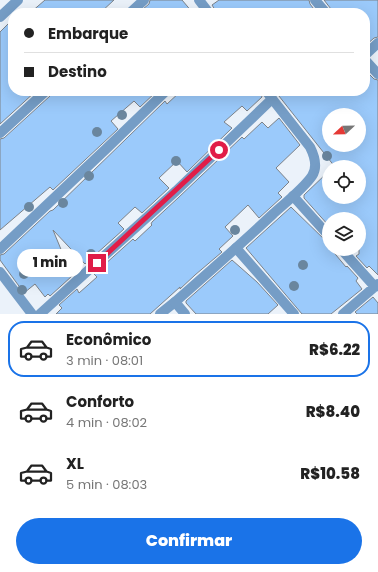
<!DOCTYPE html>
<html lang="pt">
<meta charset="utf-8">
<style>
body{margin:0;font-family:Poppins,sans-serif;background:#f6f6f6;color:#222;height:100vh;display:flex;flex-direction:column;font-size:15px;white-space:nowrap}
*{box-sizing:border-box;margin:0}
p{font-size:13px;color:#767676}
.icon{flex:none;width:22px;height:22px;fill:none;stroke:currentColor;stroke-width:2;stroke-linecap:round;stroke-linejoin:round}
.map{position:relative;height:314px;overflow:hidden}
.drawer{display:flex;flex-direction:column;background:#fff;flex:1}
.drawer>*{flex:none}
.guide{position:absolute;left:8px;top:8px;width:362px;height:88px;border-radius:16px;box-shadow:0 4px 16px #0002;display:grid;align-content:center;height:88px;padding:0 16px;background:#fff}
.needle{width:26px;rotate:248deg}
.buttons{position:absolute;left:322px;top:108px;display:grid;gap:8px}
.buttons a{display:grid;place-items:center;width:44px;height:44px;border-radius:50%;background:#fff;box-shadow:0 4px 16px #0002;font-size:20px}
.end{position:absolute;width:18px;height:18px;margin:-9px;border:5px solid #e11d48;background:#fff;box-shadow:0 0 0 2px #fff}
.from{border-radius:50%}
.bubble{position:absolute;height:28px;border-radius:14px;background:#fff;box-shadow:0 4px 16px #0002;font-size:13px;font-weight:800;line-height:28px;text-align:center}
.guide b{display:flex;align-items:center;gap:14px;height:38px;font-size:15px}
.guide b+b{border-top:1px solid #e0e0e0}
.guide i{width:10px;height:10px;background:#222}
ul{padding:7px 0 0;list-style:none}
li{display:flex;align-items:center;gap:12px;height:56px;margin:0 8px 6px;padding:0 8px;border:2px solid transparent;border-radius:16px}
li div{flex:1}
li b{display:block;font-size:15px}
li em{font-style:normal;font-weight:800}
li.on{border-color:#1a73e8}
li>.icon{width:36px;height:36px;stroke-width:1.5}
.action{display:flex;gap:8px;margin-top:auto;padding:8px 16px}
.action a{flex:1;height:46px;border-radius:24px;background:#1a73e8;color:#fff;font-size:16px;font-weight:800;line-height:46px;text-align:center}
.map>svg:first-child{display:block}
</style>
<div class="map">
<svg width="378" height="314" viewBox="0 0 378 314">
<rect width="100%" height="100%" fill="#ebf2fa"/>
<!-- building -->
<path fill="#9bcafb" stroke="#7c8289" fill-rule="evenodd" d="M45,0H114L100,13H30Z
M150,0H182L193,13H147L143,9L149,4Z
M219,0H309L310,4L317,13H217L212,5Z
M324,0H378V37L374,38L365,46V13H332L331,9Z
M13,19V91H36L0,124V32Z
M370,75L374,79L378,80V275L369,266L367,268L356,256L359,254V219H329V226L304,198V195L329,171V197H359V167H335L275,91H365V79ZM329,115H359V145H329Z
M52,91H155L156,92L140,107L134,101L111,121L118,129L53,190L50,187L0,230V139L4,138L50,96Z
M181,91H260L262,97L247,111L242,106L224,122L232,128L187,172L177,161L159,178L169,188L142,213L135,207L118,223L124,229L85,264L53,230L72,276L50,296L48,294L45,297L35,284L24,293L0,260V255L4,254L50,211L53,210L165,101L167,104Z
M279,118L300,145L276,168L289,182L278,193L282,197L259,218L248,205L225,227L233,236L219,249L222,252L195,275L180,289V287L150,314H56L62,308L59,305L77,289L79,293L97,277L94,274L133,239L135,241L152,225L151,224L152,222L178,198L242,137L244,139L262,122L268,128Z
M291,207L327,242L326,243L329,249H331L346,267L347,266L358,278L356,281L362,289L331,314H302L246,248Z
M232,260L257,282L278,305L268,314H196L186,303V301Z
M373,297L378,303V314H357L355,312Z"/>
<g fill="none" stroke-linecap="round" stroke-linejoin="round">
<!-- minor -->
<path stroke="#759dc6" stroke-width="10" d="M315,0L326,13
M130,13L144,0
M0,17L18,0
M365,55L378,43
M365,60L378,74
M0,133L46,91
M293,196L329,236
M236,248L294,314
M0,249L106,149L166,91
M341,249L375,287
M0,272L32,314
M40,314L176,191L272,99
M160,314L175,302
M343,314L378,284"/>
<!-- tertiary -->
<path stroke="#759dc6" stroke-width="10" d="M199,0L209,13
M185,314L175,302C208,273 241,244 273,214C284,204 304,188 312,176C318,167 314,155 310,147L266,91"/>
</g>
<!-- trees -->
<g fill="#6a869e">
<circle cx="122" cy="115" r="5"/>
<circle cx="97" cy="132" r="5"/>
<circle cx="327" cy="156" r="5"/>
<circle cx="176" cy="161" r="5"/>
<circle cx="89" cy="176" r="5"/>
<circle cx="63" cy="203" r="5"/>
<circle cx="29" cy="207" r="5"/>
<circle cx="235" cy="230" r="5"/>
<circle cx="91" cy="254" r="5"/>
<circle cx="303" cy="265" r="5"/>
<circle cx="24" cy="274" r="5"/>
<circle cx="294" cy="286" r="5"/>
<circle cx="22" cy="290" r="5"/>
</g>
<g fill="none" stroke-linecap="round" stroke-linejoin="round">
<!-- route -->
<path stroke="#e11d48" stroke-width="5" d="M97,263L219,150"/>
</g>
</svg>
<div class="buttons">
<a><svg class="needle" viewBox="-14 -14 28 28"><path d="M0-13l5 13h-10z" fill="#e53935"/><path d="M0 13l5-13h-10z" fill="#767676"/></svg></a>
<a><svg class="icon" aria-label="locate" viewBox="0 0 24 24"><circle cx="12" cy="12" r="6"/><path d="M12 2v4M12 18v4M2 12h4M18 12h4"/></svg></a>
<a><svg class="icon" aria-label="layers" viewBox="0 0 24 24"><path d="M12 4l9 5-9 5-9-5zM3 14l9 5 9-5"/></svg></a>
</div>
<i class="end from" style="left:219px;top:150px"></i>
<i class="end" style="left:97px;top:263px"></i>
<div class="bubble" style="left:17px;top:249px;width:66px">1 min</div>
<div class="guide">
<b><i class="from"></i>Embarque</b>
<b><i></i>Destino</b>
</div>
</div>
<section class="drawer">
<ul>
<li class="on"><svg class="icon" aria-label="car" viewBox="0 0 24 24"><path d="M5 17H2v-5l4-1 3-4h7l3 4 3 1v5h-3M9 17h6M6 11h13"/><circle cx="7" cy="17" r="2"/><circle cx="17" cy="17" r="2"/></svg><div><b>Econômico</b><p>3 min · 08:01</p></div><em>R$6.22</em></li>
<li><svg class="icon" aria-label="car" viewBox="0 0 24 24"><path d="M5 17H2v-5l4-1 3-4h7l3 4 3 1v5h-3M9 17h6M6 11h13"/><circle cx="7" cy="17" r="2"/><circle cx="17" cy="17" r="2"/></svg><div><b>Conforto</b><p>4 min · 08:02</p></div><em>R$8.40</em></li>
<li><svg class="icon" aria-label="car" viewBox="0 0 24 24"><path d="M5 17H2v-5l4-1 3-4h7l3 4 3 1v5h-3M9 17h6M6 11h13"/><circle cx="7" cy="17" r="2"/><circle cx="17" cy="17" r="2"/></svg><div><b>XL</b><p>5 min · 08:03</p></div><em>R$10.58</em></li>
</ul>
<div class="action"><a>Confirmar</a></div>
</section>
